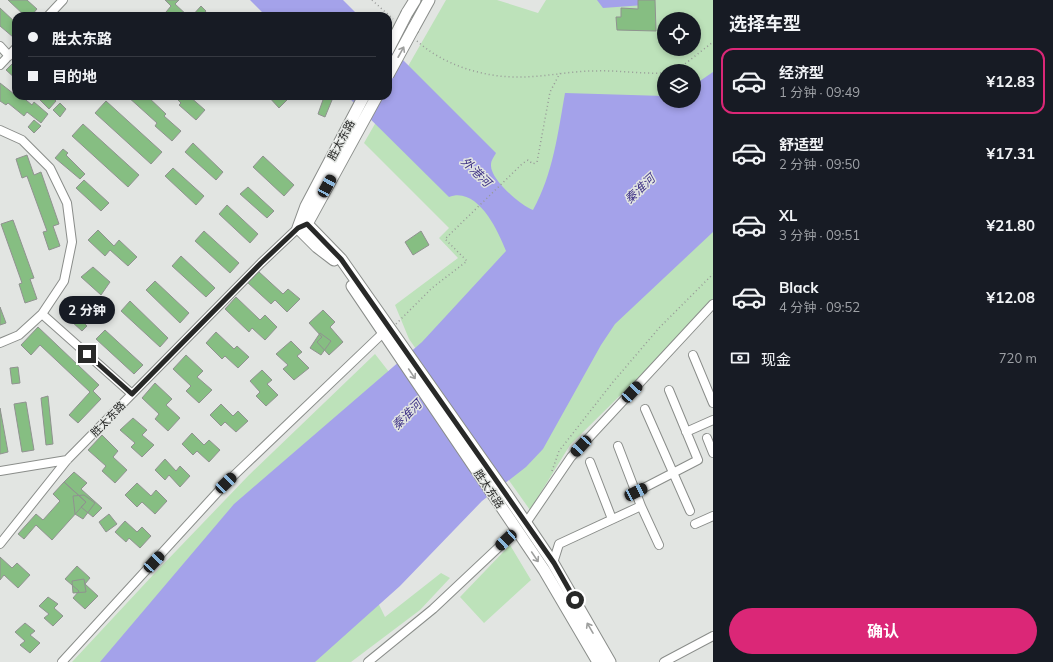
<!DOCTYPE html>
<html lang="zh">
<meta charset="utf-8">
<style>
body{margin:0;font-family:Mulish,"Noto Sans SC",sans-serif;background:#20242c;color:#f1f3f6;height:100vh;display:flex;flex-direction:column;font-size:15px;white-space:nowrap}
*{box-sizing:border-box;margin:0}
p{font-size:13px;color:#9ea1a6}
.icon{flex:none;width:22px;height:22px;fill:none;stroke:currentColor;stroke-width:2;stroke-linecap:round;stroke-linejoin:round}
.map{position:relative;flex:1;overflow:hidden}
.panel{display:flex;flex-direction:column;background:#171b24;width:340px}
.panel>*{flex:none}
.hud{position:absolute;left:12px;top:12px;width:380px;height:88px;border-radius:12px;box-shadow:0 2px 6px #0003;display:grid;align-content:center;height:88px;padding:0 16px;background:#171b24}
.tools{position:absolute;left:657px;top:12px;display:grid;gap:8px}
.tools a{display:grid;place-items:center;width:44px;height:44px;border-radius:50%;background:#171b24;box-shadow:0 2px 6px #0003;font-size:20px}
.end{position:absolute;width:18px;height:18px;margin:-9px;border:5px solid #282928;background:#fff;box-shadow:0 0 0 2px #fff}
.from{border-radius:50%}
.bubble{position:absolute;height:28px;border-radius:14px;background:#171b24;box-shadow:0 2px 6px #0003;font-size:13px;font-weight:700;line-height:28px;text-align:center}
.car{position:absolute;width:12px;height:24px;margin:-12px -6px;border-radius:5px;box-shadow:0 0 3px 1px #0007;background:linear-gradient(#222 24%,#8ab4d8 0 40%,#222 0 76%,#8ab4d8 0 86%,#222 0)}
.hud b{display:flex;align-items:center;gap:14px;height:38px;font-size:15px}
.hud b+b{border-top:1px solid #363941}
.hud i{width:10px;height:10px;background:#f1f3f6}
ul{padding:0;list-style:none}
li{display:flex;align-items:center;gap:12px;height:66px;margin:0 8px 6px;padding:0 8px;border:2px solid transparent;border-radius:12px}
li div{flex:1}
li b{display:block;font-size:15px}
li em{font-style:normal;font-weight:700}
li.on{border-color:#db2777}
li>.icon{width:36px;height:36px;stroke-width:1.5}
h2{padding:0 16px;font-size:18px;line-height:48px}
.pay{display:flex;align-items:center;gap:10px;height:44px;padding:0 16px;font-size:15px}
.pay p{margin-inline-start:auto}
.button{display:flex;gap:8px;margin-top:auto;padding:8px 16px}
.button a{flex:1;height:46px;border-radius:24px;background:#db2777;color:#fff;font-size:16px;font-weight:700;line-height:46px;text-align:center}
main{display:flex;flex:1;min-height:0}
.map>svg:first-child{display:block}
</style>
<main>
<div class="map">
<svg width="713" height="662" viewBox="0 0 713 662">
<rect width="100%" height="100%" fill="#e2e5e2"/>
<!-- green -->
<path fill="#bde2ba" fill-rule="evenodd" d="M446,0H497L538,13L546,0H713V299L654,362L570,445L530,510L409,339L395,305L458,258L439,238L449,228L364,143ZM664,19H694V49H664ZM664,71H694V101H664Z
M375,354L393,377L307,457L385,617L441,573L450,578L420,610L351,662H72L153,575L249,475Z
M510,545L531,580L484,623L460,597Z"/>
<!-- water -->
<path fill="#a4a2ea" d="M250,0H343L359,16H266Z
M597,0H651L644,5L603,8Z
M388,45L496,153C494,157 491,160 491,165C490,179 521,206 533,210C553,174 558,133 565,93L664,96V101H694V85L713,72V232L615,324L601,345L543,449L526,467L482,501L400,586L315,662H100L234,504L422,342L506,251C498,230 477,186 449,197L347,96H388Z"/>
<!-- building -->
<path fill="#86be82" stroke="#909290" d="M8,0H27L37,9L31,16H25Z
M165,0H179L175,4L188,16H170L166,12L171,6Z
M638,0H655L656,31L617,30L616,17H621V8L638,9Z
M201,6L206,11L202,16H192Z
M0,8L16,23V33L13,37L0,26Z
M14,62L16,64V79L6,70Z
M0,83L14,94L16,92V96H21L32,105L34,102L48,114L41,123L27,112L24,116L8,103L6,105L0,101Z
M36,96H51L56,101L49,109Z
M127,96H147L166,114L164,116L181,131L172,141L155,126L157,123Z
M174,96H189L205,110L196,120L179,105L181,103Z
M268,96H291L279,108Z
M324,97L332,100L325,117L318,114Z
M106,101L162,152L151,164L95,113Z
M60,103L66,109L60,117L53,110Z
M34,120L41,126L34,133L28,127Z
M83,124L139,175L128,187L72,136Z
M193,143L223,172L216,180L185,152Z
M63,149L68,153L66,155L85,174L80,179L55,158Z
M27,155L34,175L41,172L59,224L53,226L60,246L49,250L43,232L47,231L27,176L22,178L16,159Z
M263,156L294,185L284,196L253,167Z
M173,168L204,196L196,205L165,176Z
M84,180L109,203L101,211L76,188Z
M248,187L274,211L267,218L240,194Z
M227,205L258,234L250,243L219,214Z
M13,220L34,278L30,279L37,299L25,303L19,284L22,283L1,224Z
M98,230L114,246L119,240L137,257L128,266L110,250L105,256L88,240Z
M204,231L239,263L230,273L195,241Z
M421,231L429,245L413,255L405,242Z
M181,256L215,288L206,297L172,266Z
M93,267L110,282L101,295L81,277Z
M258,271L283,294L288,289L300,299L287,312L275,300L271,304L247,282Z
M155,281L189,313L180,323L146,290Z
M236,297L260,320L265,315L277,327L265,340L252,328L249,332L225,309Z
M130,301L168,338L160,347L121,311Z
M74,303L90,318L85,324L87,326L82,331L62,313L68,307L69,308Z
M0,307L6,323L0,325Z
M323,310L335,322L330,327L343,342L329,355L317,342L322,337L309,323Z
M38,327L99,385L93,391L101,399L78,423L69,415L90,392L40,345L31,355L21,345Z
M105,330L143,365L134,374L96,339Z
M216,332L234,349L237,346L249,357L238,368L225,356L222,359L206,343Z
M320,333L331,341L321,355L310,348Z
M291,341L302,352L297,356L309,368L294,380L283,369L288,365L276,354Z
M186,355L203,371L197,377L212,390L199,403L186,391L191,386L173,369Z
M18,367L20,383L12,384L10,368Z
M262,370L272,380L267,384L278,395L266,406L256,396L260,392L250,381Z
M155,383L172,399L166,405L180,418L168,431L155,419L159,414L142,398Z
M48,396L53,444L46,445L41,398Z
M26,402L34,450L22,452L14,404Z
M221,404L233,416L238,411L248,421L236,432L225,422L221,426L210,415Z
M0,408L8,452L0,454Z
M133,418L147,430L142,435L154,445L142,457L131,447L135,443L120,430Z
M192,433L204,445L209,440L220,450L209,462L197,451L193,455L182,444Z
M102,435L118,451L113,457L127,470L115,483L102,471L106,466L88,450Z
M165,459L176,471L180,466L190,476L180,487L169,475L165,480L155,470Z
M74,472L87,483L81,489L102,508L93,517L81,507L86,502L64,482Z
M64,482L86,502L52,540L36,525L24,539L18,534L36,514L43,520L60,501L53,494Z
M137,483L151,496L156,490L167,501L155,514L142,502L137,507L125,495Z
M84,495L95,503L83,519L75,514L73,496Z
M109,514L117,524L106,532L99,522Z
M125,521L137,532L142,527L151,536L140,548L129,538L126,542L115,532Z
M0,557L12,568L17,563L30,575L18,588L4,575L0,580Z
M77,566L90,578L85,584L98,596L85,609L73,598L79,591L65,579Z
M84,579L86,592L73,593L72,581Z
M48,597L58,604L54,608L63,616L53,626L44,618L49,614L39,606Z
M25,623L35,631L30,635L40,643L30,653L20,645L25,641L15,632Z"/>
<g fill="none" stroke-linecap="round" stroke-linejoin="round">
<defs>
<path id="minor" d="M48,16L63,0
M0,46L9,56
M0,65L16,48
M0,130L22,140L50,168L67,203L72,242L64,281L42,314L19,335L0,343
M42,314L132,394
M693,355L713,403
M645,409L690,511
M686,432L713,420
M707,438L713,453
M618,446L641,506
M590,462L612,519
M0,471L67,460
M636,492L698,460L669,390
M526,523L571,457L713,304
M695,524L713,516
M0,544L67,460L261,263L298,228L303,226
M553,563L559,544L641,506L659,545
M62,662L226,483L383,333L388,330
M368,662L433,609L517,530
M664,662L713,636"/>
<path id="major" d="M407,13L415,0
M413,29L429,0
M377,96L307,224L341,259L507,495L553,563L610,662
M334,260L317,247L298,228L306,206L364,96
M352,286L544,570L598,662"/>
</defs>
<!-- minor casing -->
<use href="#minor" stroke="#8a8d8a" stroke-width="10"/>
<!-- major casing -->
<use href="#major" stroke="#8a8d8a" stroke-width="13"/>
<!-- path -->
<path stroke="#979997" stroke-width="1.5" stroke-dasharray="1 3" stroke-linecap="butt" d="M372,0L393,19
M417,41C443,65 485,78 521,77C545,77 570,71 594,71C617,70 641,74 664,73
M671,71L681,67L713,42
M396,324L432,288L467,261L445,239L522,164L528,160L533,164L537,162L550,92L560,73
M552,471L559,451L613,382L659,328L713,274"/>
<!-- minor -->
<use href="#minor" stroke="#fff" stroke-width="8"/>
<!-- major -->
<use href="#major" stroke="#fff" stroke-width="11"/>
<defs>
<path id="major-bridge" d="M388,50L407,13
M388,75L413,29"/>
</defs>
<!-- major-bridge casing -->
<use href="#major-bridge" stroke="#8a8d8a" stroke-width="13" stroke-linecap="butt"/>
<!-- major-bridge -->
<use href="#major-bridge" stroke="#fff" stroke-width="11"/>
</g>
<!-- one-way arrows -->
<defs><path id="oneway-shaft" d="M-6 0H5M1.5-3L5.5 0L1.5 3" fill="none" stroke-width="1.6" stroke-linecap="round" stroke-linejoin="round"/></defs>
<g stroke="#9e9f9e">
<use href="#oneway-shaft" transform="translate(401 52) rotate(-61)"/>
<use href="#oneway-shaft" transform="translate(412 374) rotate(56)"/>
<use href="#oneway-shaft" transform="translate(535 557) rotate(56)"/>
<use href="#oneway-shaft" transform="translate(590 628) rotate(-120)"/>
</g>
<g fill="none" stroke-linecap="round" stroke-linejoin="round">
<!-- route -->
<path stroke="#282928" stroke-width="5" d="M87,354L132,394L261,263L298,228L307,224L341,259L554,563L575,600"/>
</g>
<g text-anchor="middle" stroke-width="3" stroke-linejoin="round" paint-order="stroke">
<!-- street labels -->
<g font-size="11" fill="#282928" stroke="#e2e5e2">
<text transform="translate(341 140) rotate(-62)" y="4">胜太东路</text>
<text transform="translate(108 419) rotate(-46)" y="4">胜太东路</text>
<text transform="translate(489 489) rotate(56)" y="4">胜太东路</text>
</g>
<!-- water labels -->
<g font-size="12" font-style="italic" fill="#403487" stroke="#e2e5e2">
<text transform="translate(476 172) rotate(44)" y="4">外港河</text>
<text transform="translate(640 189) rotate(-43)" y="4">秦淮河</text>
<text transform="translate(407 415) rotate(-45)" y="4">秦淮河</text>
</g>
</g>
</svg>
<div class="tools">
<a><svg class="icon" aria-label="locate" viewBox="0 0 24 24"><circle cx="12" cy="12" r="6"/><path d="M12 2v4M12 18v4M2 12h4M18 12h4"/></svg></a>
<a><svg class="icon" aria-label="layers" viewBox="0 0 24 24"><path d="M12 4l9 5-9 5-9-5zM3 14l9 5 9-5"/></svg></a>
</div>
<i class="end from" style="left:575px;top:600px"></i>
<i class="end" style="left:87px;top:354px"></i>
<div class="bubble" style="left:59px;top:296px;width:56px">2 分钟</div>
<i class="car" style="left:327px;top:186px;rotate:29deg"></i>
<i class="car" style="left:632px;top:392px;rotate:43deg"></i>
<i class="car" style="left:581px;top:446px;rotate:223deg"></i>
<i class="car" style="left:226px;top:483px;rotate:46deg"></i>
<i class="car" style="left:636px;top:492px;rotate:64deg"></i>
<i class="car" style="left:506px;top:540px;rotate:227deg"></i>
<i class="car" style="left:154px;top:562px;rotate:43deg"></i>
<div class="hud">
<b><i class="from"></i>胜太东路</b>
<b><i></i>目的地</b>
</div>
</div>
<section class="panel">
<h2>选择车型</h2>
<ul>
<li class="on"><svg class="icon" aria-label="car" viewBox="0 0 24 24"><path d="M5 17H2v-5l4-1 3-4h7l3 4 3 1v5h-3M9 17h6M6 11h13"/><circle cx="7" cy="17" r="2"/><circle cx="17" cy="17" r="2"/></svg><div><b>经济型</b><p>1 分钟 · 09:49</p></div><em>¥12.83</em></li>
<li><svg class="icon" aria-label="car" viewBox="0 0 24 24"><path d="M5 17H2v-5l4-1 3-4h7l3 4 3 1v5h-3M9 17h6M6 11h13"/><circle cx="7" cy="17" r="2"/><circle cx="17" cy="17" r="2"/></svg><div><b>舒适型</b><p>2 分钟 · 09:50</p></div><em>¥17.31</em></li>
<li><svg class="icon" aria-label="car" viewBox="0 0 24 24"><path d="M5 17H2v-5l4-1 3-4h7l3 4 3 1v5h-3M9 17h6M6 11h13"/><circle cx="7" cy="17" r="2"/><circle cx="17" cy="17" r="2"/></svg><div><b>XL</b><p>3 分钟 · 09:51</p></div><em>¥21.80</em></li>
<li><svg class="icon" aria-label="car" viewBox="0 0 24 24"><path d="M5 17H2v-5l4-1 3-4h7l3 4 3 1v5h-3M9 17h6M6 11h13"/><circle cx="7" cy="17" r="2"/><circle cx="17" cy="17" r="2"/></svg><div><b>Black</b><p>4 分钟 · 09:52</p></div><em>¥12.08</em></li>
</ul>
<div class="pay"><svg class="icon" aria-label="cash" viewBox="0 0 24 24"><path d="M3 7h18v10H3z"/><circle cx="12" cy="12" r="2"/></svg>现金<p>720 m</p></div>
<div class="button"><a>确认</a></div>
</section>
</main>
